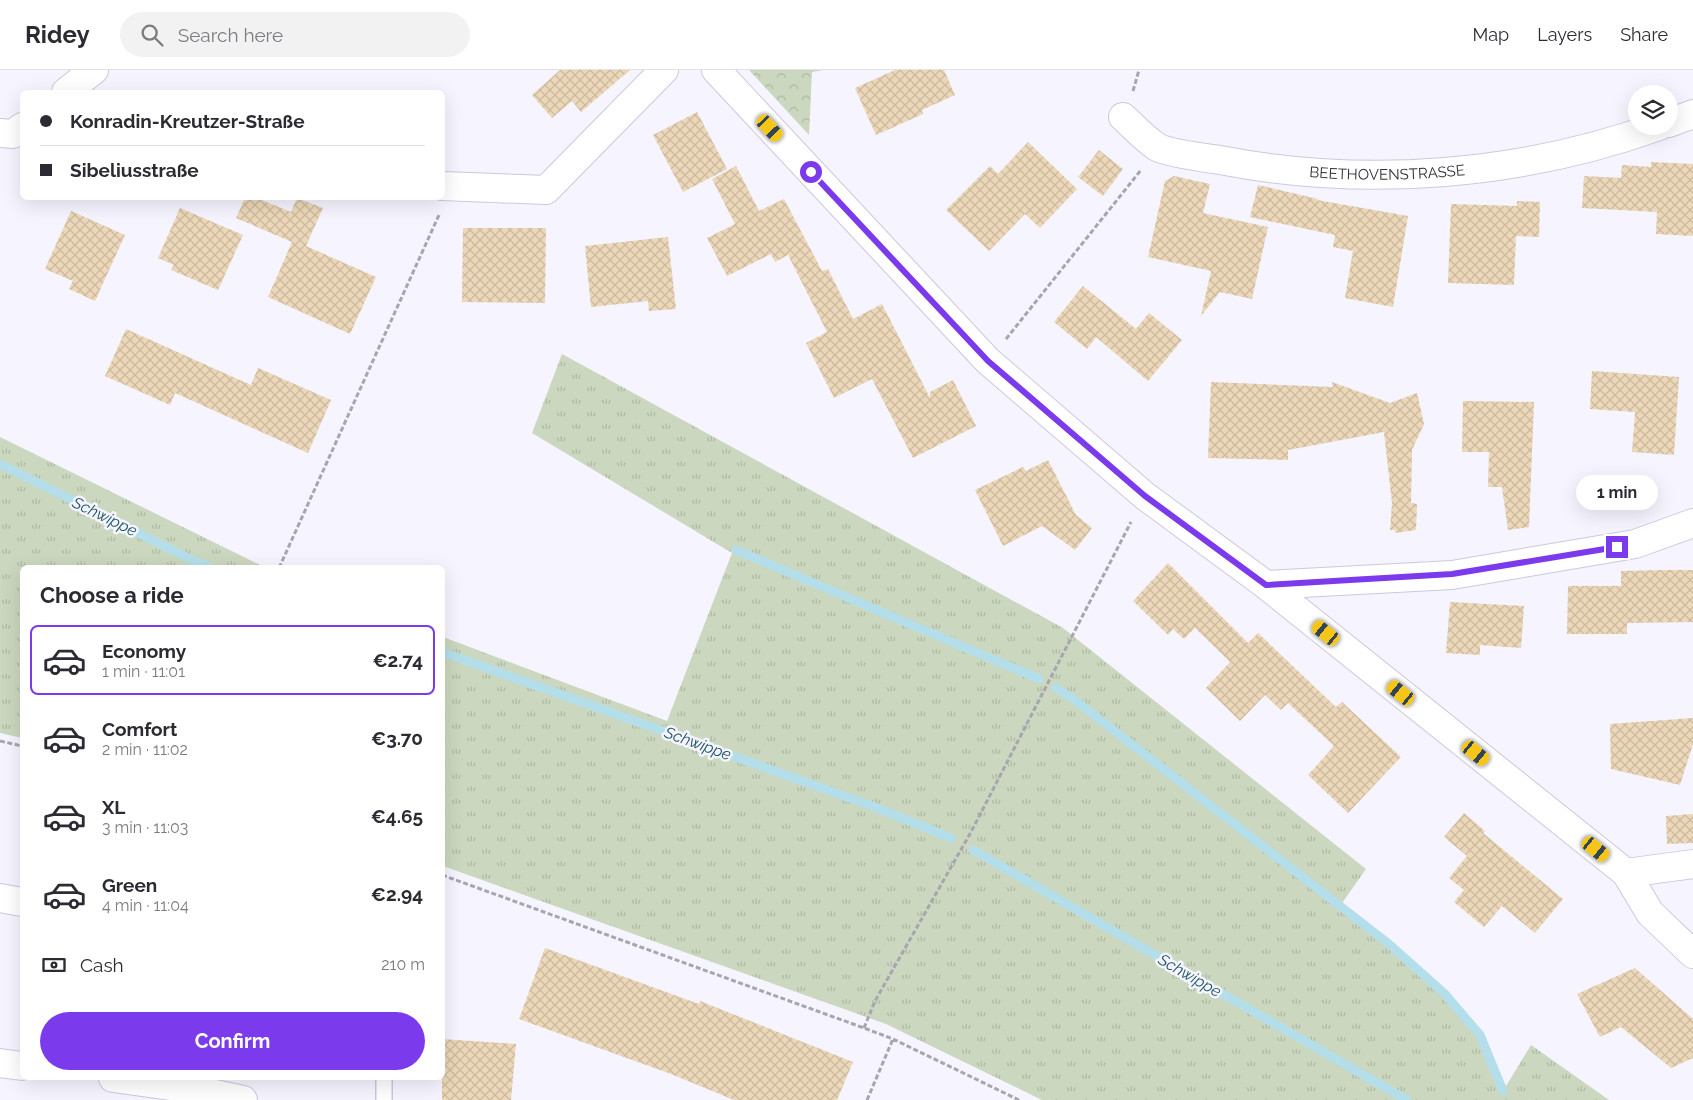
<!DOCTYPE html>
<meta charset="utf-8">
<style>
body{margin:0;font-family:Raleway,sans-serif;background:#f2f2f3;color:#2b2b33;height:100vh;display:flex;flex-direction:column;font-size:19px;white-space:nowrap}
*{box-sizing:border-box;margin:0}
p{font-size:16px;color:#7c7c81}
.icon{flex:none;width:28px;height:28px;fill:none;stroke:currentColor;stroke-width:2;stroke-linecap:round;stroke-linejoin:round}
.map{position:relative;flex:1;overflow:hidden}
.drawer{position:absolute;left:20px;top:495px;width:425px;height:515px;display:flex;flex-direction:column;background:#fff;border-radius:8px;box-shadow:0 5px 20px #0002}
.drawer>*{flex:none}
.banner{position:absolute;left:20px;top:20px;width:425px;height:110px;border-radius:8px;box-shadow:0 5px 20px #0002;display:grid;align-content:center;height:110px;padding:0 20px;background:#fff}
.controls{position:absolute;left:1628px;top:15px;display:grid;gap:10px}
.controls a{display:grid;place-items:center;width:50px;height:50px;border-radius:50%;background:#fff;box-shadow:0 5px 20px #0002;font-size:25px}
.end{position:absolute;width:22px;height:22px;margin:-11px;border:6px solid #7c3aed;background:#fff;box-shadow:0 0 0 2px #fff}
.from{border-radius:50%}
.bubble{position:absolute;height:35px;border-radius:18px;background:#fff;box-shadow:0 5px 20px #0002;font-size:16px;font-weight:700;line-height:35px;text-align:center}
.car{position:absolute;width:15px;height:30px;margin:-15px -8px;border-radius:6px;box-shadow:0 0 4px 1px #0007;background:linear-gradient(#f5c518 24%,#345 0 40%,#f5c518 0 76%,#345 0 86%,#f5c518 0)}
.banner b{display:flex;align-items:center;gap:18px;height:48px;font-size:19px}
.banner b+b{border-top:1px solid #e1e1e2}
.banner i{width:12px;height:12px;background:#2b2b33}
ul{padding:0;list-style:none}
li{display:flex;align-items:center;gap:15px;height:70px;margin:0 10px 8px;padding:0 10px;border:2px solid transparent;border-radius:8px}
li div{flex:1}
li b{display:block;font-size:19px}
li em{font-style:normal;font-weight:700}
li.on{border-color:#7c3aed}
li>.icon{width:45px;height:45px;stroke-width:1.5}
h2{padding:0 20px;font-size:22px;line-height:60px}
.pay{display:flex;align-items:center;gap:12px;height:55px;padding:0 20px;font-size:19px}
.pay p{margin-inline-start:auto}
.action{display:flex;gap:10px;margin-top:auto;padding:10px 20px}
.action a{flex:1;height:58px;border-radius:30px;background:#7c3aed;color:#fff;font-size:20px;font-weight:700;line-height:58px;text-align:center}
header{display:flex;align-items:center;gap:30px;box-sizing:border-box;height:70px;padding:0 25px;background:#fff;border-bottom:1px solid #e1e1e2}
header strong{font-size:24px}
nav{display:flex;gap:28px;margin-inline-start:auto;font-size:18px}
.search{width:350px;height:45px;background:#f2f2f3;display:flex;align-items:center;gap:12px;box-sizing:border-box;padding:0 18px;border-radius:28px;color:#7c7c81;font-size:19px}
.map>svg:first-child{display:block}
</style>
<header>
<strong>Ridey</strong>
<div class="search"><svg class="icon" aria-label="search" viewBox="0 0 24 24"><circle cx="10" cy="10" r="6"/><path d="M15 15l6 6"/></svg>Search here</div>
<nav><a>Map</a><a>Layers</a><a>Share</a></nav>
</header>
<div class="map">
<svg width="1693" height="1030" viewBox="0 0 1693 1030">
<defs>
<pattern id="grass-tufts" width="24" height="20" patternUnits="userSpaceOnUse" patternTransform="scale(1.25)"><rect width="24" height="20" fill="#cbd7be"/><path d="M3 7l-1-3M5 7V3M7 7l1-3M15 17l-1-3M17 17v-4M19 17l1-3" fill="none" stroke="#afb9a4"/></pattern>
<pattern id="park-crowns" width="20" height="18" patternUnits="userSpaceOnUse" patternTransform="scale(1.25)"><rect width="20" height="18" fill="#cbd7be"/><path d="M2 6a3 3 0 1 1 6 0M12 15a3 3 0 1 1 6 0" fill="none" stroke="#afb9a4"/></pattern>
<pattern id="building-cross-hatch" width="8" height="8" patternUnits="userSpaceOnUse" patternTransform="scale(1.25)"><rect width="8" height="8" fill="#ecd8b8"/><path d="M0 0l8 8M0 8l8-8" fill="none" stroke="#cbba9f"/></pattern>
</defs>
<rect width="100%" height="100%" fill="#f6f4ff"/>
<!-- grass -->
<path fill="url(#grass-tufts)" d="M562,284L1063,558L1366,799L1340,836C1389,875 1443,913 1479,964C1490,980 1495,1003 1503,1021L1531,975L1609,1030H1042L886,954L443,796V567L667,651L732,483L532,363Z
M0,367L264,497L22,498V668L0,663Z"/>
<!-- park -->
<path fill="url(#park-crowns)" d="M749,0H823L812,2L809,65Z"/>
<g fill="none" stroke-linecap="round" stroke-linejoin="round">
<!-- stream -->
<path stroke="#b4dfea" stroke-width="9" d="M0,394L194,491L211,498
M736,480L1039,609
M442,582L872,736L951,768
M1056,618L1072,628L1389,874L1444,923L1480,965L1503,1021
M973,780L1407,1030"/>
</g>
<!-- building -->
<path fill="url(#building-cross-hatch)" d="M560,0H630L581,42L572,31L552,48L532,25Z
M895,0H944L955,25L922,40L923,44L876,65L855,18Z
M697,42L727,99L683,122L653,65Z
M1028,72L1077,119L1040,158L1025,144L989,181L946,140L990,96L998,104Z
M1099,80L1123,99L1103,126L1078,107Z
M1651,92L1693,94V166L1656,164L1657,142L1582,138L1584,106L1621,108L1622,95L1651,97Z
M736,96L759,141L784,129L822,201L828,199L853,249L882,234L930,328V322L953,310L976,356L913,388L872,309L834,328L806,273L827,262L788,185L775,192L771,184L727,206L707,168L735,154L712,109Z
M1174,106L1210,114L1203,143L1268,157L1252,229L1220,222L1201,246L1211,201L1148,187L1165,111Z
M1258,115L1318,129L1317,130L1408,146L1393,237L1345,228L1353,181L1333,177L1335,165L1250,147Z
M245,128H257L291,142L297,128L323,138L306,176L376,207L350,264L268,227L292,172L236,148Z
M1517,131L1540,132L1539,167L1516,166L1514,215L1448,213L1451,134L1517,136Z
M180,138L243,165L218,220L171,200L174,195L158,188Z
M71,141L125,165L95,231L69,219L73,211L45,199Z
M463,158H546L545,233L462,232Z
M668,167L676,239L649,241L648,231L591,237L585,176Z
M1083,216L1136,259L1149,243L1182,270L1148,311L1096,267L1087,279L1054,252Z
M126,259L251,315L258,298L331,330L308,383L175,323L170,335L105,306Z
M1592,301L1679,307L1674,385L1632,382L1635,342L1590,339Z
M1211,312L1333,317L1332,312L1390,333L1417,323L1424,354L1412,380L1411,433L1417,434L1416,460L1395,463V460H1390L1392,433L1384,362L1288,380V390L1208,388Z
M1463,331L1534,332L1529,457L1508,460L1502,417H1488L1489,382H1462Z
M1048,390L1076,445L1092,458L1075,480L1042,456L1003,476L975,420L1023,397L1026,401Z
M1168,493L1248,573L1258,563L1336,637L1342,632L1401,687L1348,743L1308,705L1334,676L1288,633L1281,640L1265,625L1240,651L1206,618L1230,592L1195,558L1184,569L1173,559L1168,565L1133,531Z
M1663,500H1693V552L1627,553V564H1567L1568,516H1621V501Z
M1450,532L1524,536L1521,578L1480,575V585L1446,583Z
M1693,648V674L1680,715L1611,699L1610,654Z
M1464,743L1485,761L1483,763L1563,829L1535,863L1502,836L1484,857L1454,832L1464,820L1449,808L1467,786L1444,767Z
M1693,744V773L1667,774L1666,746Z
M545,878L699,934L700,931L853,992L837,1030H734L671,1004L519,949Z
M1635,898L1693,949V988L1671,998L1621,957L1600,967L1577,924Z
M442,969L516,974L511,1030H442Z"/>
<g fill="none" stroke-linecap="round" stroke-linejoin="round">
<defs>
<path id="lane" d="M384,1030V1008"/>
<g id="street">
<path d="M716,0L988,291L1145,426L1266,515L1626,803L1650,843L1693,884"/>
<path d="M66,22L94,0"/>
<path id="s1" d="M1123,47C1134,57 1145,69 1157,77C1167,83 1206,88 1220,90C1365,118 1520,106 1659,56"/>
<path d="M1669,53L1693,44"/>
<path d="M0,63L13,64L22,57"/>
<path d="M442,116L546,120L664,0"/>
<path d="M1266,515L1452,505L1635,474L1693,453"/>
<path d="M1626,803L1693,794"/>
<path d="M0,828L22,832"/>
<path d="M0,993L22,996"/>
<path d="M113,1008L186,1018L243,1030"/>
</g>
</defs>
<!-- lane casing -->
<use href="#lane" stroke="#cdc7e2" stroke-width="18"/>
<!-- street casing -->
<use href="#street" stroke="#cdc7e2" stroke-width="30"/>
<!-- path -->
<path stroke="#a7a5af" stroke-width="3" stroke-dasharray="5 2.5" stroke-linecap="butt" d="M1133,21L1139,0
M1006,269L1141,100
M279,498L439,145
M0,671L22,676
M442,805L864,958L893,969L1019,1030
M864,958L875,931L971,762L1131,452
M867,1030L893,969"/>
<!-- lane -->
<use href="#lane" stroke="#fff" stroke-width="15"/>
<!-- street -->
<use href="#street" stroke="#fff" stroke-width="28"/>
</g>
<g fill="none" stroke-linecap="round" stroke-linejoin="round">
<!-- route -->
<path stroke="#7c3aed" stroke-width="6" d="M811,102L988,291L1145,426L1266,515L1452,504L1617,477"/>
</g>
<g text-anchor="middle" stroke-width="5" stroke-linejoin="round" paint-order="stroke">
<!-- street labels -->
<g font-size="15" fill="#312f39" stroke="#f6f4ff">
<text dy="5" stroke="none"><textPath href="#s1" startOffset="278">BEETHOVENSTRASSE</textPath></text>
</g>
<!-- water labels -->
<g font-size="16" font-style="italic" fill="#1e5764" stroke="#f6f4ff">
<text transform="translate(105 446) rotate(26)" y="6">Schwippe</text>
<text transform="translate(698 673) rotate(20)" y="6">Schwippe</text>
<text transform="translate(1190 905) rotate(30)" y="6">Schwippe</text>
</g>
</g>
</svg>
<div class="controls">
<a><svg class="icon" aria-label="layers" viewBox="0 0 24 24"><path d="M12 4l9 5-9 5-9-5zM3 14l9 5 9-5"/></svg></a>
</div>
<i class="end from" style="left:811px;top:102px"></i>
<i class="end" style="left:1617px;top:477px"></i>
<div class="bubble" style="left:1576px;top:405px;width:82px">1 min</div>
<i class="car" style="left:770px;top:58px;rotate:137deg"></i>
<i class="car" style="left:1326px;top:563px;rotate:309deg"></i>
<i class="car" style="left:1401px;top:623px;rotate:309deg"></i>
<i class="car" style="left:1476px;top:683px;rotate:129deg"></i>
<i class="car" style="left:1596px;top:779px;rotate:129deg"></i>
<div class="banner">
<b><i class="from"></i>Konradin-Kreutzer-Straße</b>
<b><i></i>Sibeliusstraße</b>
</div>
<section class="drawer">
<h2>Choose a ride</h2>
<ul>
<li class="on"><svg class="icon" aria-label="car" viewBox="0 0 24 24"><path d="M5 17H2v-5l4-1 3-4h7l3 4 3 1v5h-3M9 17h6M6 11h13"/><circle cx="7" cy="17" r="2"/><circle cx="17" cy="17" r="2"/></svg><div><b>Economy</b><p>1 min · 11:01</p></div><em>€2.74</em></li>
<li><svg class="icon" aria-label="car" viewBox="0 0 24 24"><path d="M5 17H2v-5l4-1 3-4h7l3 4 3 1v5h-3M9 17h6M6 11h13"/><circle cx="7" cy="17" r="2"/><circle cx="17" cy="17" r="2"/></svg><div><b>Comfort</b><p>2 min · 11:02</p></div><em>€3.70</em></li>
<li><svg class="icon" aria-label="car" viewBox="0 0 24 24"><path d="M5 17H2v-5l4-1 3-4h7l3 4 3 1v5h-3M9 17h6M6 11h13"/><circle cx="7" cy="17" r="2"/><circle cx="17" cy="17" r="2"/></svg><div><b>XL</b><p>3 min · 11:03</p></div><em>€4.65</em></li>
<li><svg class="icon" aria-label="car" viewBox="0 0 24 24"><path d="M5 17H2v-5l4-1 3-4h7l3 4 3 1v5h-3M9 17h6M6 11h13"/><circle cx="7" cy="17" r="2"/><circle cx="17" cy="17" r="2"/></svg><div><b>Green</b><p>4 min · 11:04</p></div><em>€2.94</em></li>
</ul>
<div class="pay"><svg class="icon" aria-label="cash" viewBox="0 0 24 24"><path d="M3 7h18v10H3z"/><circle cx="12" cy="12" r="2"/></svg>Cash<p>210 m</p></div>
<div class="action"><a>Confirm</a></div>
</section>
</div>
